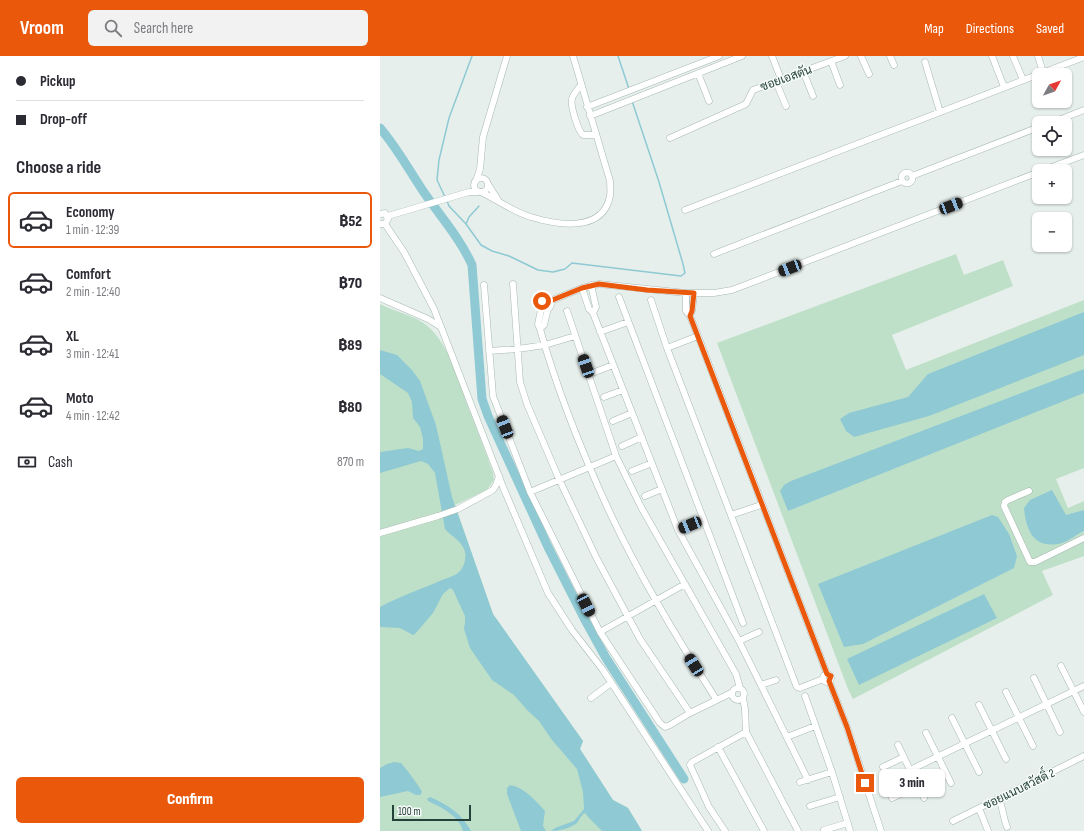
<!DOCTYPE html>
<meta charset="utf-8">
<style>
body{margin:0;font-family:"Sofia Sans Condensed",Sarabun,sans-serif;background:#f2f2f3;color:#2b2b33;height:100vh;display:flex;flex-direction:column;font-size:15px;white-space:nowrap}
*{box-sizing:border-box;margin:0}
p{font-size:13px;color:#7c7c81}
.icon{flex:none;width:22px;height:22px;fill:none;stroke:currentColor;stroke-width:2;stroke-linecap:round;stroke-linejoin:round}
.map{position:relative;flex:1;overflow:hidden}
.side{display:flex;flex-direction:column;background:#fff;width:380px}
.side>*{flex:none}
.top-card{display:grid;align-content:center;height:88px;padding:0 16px;background:#fff}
.needle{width:26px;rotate:50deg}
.controls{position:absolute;left:652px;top:12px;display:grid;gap:8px}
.controls a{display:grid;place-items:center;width:40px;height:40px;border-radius:6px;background:#fff;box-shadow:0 1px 3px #0004;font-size:20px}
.scale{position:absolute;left:12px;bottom:10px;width:79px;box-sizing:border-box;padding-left:4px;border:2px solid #24423a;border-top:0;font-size:11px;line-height:14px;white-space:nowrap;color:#24423a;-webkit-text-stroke:3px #f7fbf9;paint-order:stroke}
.end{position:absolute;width:18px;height:18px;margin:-9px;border:5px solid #ea580c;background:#fff;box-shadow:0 0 0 2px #fff}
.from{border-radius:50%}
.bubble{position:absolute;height:28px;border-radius:6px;background:#fff;box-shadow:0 1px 3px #0004;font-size:13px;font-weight:800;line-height:28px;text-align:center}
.car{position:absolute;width:12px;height:24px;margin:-12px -6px;border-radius:5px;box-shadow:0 0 3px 1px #0007;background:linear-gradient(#222 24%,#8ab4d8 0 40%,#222 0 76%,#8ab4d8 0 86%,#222 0)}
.top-card b{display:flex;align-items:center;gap:14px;height:38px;font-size:15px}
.top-card b+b{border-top:1px solid #e1e1e2}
.top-card i{width:10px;height:10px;background:#2b2b33}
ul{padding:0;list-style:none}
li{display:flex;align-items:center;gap:12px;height:56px;margin:0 8px 6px;padding:0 8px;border:2px solid transparent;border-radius:6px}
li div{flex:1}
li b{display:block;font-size:15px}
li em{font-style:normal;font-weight:800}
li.active{border-color:#ea580c}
li>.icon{width:36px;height:36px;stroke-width:1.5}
h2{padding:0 16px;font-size:18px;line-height:48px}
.pay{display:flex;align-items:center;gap:10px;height:44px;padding:0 16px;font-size:15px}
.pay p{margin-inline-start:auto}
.button{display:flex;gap:8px;margin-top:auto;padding:8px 16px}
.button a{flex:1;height:46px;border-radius:6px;background:#ea580c;color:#fff;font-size:16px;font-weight:800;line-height:46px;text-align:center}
header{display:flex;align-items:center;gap:24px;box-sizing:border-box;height:56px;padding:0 20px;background:#ea580c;color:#fff}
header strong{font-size:19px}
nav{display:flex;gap:22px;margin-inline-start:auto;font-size:14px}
.search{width:280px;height:36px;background:#f2f2f3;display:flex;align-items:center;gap:10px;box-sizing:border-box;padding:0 14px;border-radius:6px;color:#7c7c81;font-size:15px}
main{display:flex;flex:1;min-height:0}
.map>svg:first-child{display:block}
</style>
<header>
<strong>Vroom</strong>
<div class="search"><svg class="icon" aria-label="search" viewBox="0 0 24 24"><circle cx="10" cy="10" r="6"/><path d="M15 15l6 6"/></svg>Search here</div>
<nav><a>Map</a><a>Directions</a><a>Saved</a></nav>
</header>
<main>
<section class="side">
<div class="top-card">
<b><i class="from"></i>Pickup</b>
<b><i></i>Drop-off</b>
</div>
<h2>Choose a ride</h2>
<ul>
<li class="active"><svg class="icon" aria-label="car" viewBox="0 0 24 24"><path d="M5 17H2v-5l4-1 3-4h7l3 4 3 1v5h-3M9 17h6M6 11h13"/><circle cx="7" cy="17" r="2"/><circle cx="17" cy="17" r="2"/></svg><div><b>Economy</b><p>1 min · 12:39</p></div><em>฿52</em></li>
<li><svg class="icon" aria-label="car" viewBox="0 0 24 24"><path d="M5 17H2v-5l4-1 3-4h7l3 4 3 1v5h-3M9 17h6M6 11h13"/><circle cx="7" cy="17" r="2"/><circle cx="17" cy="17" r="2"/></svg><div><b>Comfort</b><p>2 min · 12:40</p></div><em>฿70</em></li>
<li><svg class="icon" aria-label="car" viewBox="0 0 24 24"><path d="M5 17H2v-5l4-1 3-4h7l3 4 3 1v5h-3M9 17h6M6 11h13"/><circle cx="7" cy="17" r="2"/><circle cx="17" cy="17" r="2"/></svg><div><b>XL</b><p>3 min · 12:41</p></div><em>฿89</em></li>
<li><svg class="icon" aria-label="car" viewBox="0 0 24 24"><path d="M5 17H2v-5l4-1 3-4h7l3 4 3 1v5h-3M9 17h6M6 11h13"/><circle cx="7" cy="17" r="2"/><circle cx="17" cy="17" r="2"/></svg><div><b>Moto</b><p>4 min · 12:42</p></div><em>฿80</em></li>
</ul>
<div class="pay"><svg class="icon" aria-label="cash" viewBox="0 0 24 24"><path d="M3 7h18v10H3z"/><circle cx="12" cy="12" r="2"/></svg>Cash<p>870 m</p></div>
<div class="button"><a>Confirm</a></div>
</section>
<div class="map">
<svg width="704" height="775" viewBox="0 0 704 775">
<rect width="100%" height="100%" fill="#e6efeb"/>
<!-- green -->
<path fill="#bfe0c8" d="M576,198L584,219L623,204L633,230L512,279L526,314L704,244V412L676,423L688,452L704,445V500L662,515L673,539L473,643L468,633L337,287Z
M0,248C15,256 31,258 45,268C68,285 79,325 88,351C97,373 105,395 113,417L114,424L107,434L75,449L113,558L203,685L200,693L233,744L248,752L262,775H0Z"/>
<!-- water -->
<path fill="#8ec9d4" d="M704,256V299L549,360L474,381L466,375L460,363L469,357L528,341L548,318Z
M0,294L17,299L32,314L40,325L56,369L72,441L113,558L203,685L200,693L233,744L248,752L262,775H222L210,763L205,757C201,759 200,763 197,767C191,772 179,775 171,775L175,772L194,765L204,753L203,736L197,713L172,684L159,665L147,654L134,639L112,624L90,592L84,573L85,566V560L73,534L70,532L63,538L53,557L35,578L33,579L20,572L0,571V551C20,540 42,533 62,524C67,522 75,520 79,516C85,510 87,500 84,493C80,484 71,480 65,473L55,417L48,408L41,405L0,417V396L28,392L39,395L43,393V383L40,371L33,362L32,346L28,337L0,318Z
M704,313V337L408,455L400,435L404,429L411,425Z
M672,434L686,459L704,454V475C697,478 689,485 682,487C655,494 646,476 644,452L650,444Z
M612,459L618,461L629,478L637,500L634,512L483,588L464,591L438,528Z
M604,538L617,562L479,629L467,603Z
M14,706C15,706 20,707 21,707C25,711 40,731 42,736L40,739H36L28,735L0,741V712L7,708Z
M130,729C144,731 156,745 165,755L163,770L166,775H141L127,738V732Z
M50,741C67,748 82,758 91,775H83C79,760 61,751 48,745L47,743Z"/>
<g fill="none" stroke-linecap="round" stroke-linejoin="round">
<!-- stream -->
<path stroke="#8ec9d4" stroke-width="1.5" d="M238,0L249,33
M65,141L57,124L59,104L69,62L92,0
M67,145L69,150L86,168L101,189L112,195L129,200L158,214L173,216L185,213L192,207L301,220L305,217L303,208L279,126L252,45
M86,168L89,161L99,150"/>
<!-- river -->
<path stroke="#8ec9d4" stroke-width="9" d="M0,72C17,92 29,114 43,135C60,160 80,182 92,209L102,343L108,360L168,491L204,562L226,602L304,723"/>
<defs>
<path id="street" d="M392,0L399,18
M481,0L489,18
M510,0L514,9
M612,0L624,31
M633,0L643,24
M658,0L663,16
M451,5L460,29
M545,6L560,56
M423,15L433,40
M318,17L329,45
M396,26L406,50
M201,29C198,33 193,38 192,43C190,49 198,75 203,79H216
M207,51L339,0
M210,60L362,0
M671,67L704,54
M290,82L366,48L373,34L465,0
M661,115L704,99
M521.5 122a5.5 5.5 0 1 1 11 0a5.5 5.5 0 1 1-11 0Z
M532,120L659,71
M94 129a7 7 0 1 1 14 0a7 7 0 1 1-14 0Z
M96,125L100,113L103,81L127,0
M108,128L118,144
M101,136C118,144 133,156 151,161C177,169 223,177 230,140C231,135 230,129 230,125L193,0
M305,154L704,1
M0,158L5,157L8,163L5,168H0
M8,160L89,136H98
M5,168L24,196L54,253L123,431L168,537L192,574L223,614L328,775
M334,198L522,125
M133,228L140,326L147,348L179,423L216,501L260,583L310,657
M104,229L113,340L150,436L220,576L280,667L285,671L290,669L310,657L351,637
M211,229L216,251L213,257
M202,232L209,253L213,257L298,474L359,585L428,724
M306,237V255L310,260L318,280L447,618
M239,241L363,567
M0,242L48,263L61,271
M161 248a5 5 0 1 1 10 0a5 5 0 1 1-10 0Z
M271,244L287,292L416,629L417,631L420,632L443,623
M170,245L202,232L219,228L306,237H334L352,234L659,116
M162,249L158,268L160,273C178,337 203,399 231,459C261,523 298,584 336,643
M187,255L236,400L261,451L356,618L360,632
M310,260L312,255L314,237
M160,273L164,269L168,252
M220,276L248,266
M287,292L318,280
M109,295L138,293L165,289L195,280
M215,316L233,309
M224,341L243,334
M233,365L252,357
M242,390L262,381
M252,415L272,407
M649,435L628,444L625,446L624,450L650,506H655L704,482
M150,436L236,400
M265,440L282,433
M351,459L381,449
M298,474L323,464
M0,477L58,460L78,453L113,434L116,429L119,420
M220,576L305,528
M359,585L379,576
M681,610L704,656
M443 622a4 4 0 1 1 8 0a4 4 0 1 1-8 0Z
M654,622L680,676
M449,625L467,671L501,775
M381,629L396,624
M352 638a6 6 0 1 1 12 0a6 6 0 1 1-12 0Z
M626,636L653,690
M425,640L452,716L470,775
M211,642L231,627
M363,642L365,653L366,676L418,775
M599,649L626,703
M572,662L599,716
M546,677L571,727
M407,681L435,670
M518,689L530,714
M338,691L384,775
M503,711L524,701
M420,726L452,716
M512,742L538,730
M544,742L530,714L704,630
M619,743C623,752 623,761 627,771
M430,750L460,741
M599,752L608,775
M573,765L704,700
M444,774L468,767
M345,775L329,751L310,709L312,706L366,676"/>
</defs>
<!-- street casing -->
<use href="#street" stroke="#a8b8b2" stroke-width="7"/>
<!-- street -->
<use href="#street" stroke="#fff" stroke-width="6"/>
</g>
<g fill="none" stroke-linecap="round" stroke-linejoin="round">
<!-- route -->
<path stroke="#ea580c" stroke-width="5" d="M162,245L166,243L170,245L202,232L219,228L267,234L314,237L312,255L310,260L447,618L451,620L449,625L467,671L485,727"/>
</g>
<g text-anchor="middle" stroke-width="3" stroke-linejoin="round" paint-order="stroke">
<!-- street labels -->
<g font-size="12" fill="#24423a" stroke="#f7fbf9">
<text transform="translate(406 22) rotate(-20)" y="4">ซอยเอสตัน</text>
<text transform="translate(639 733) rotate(-26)" y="4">ซอยแนบสวัสดิ์ 2</text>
</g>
</g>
</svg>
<div class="controls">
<a><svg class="needle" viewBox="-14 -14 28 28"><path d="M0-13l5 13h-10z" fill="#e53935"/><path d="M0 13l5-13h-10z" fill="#7c7c81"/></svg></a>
<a><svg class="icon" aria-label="locate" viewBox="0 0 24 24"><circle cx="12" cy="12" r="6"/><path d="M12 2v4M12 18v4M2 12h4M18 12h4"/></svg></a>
<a>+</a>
<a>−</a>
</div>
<div class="scale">100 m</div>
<i class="end from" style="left:162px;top:245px"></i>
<i class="end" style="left:485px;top:727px"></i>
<div class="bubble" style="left:499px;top:713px;width:66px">3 min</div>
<i class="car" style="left:571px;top:150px;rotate:69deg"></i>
<i class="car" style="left:410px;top:212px;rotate:249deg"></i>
<i class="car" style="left:206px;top:310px;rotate:341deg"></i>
<i class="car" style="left:125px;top:371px;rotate:339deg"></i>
<i class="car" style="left:310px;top:469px;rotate:248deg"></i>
<i class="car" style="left:206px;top:549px;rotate:153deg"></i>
<i class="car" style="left:314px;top:609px;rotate:328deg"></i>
</div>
</main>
